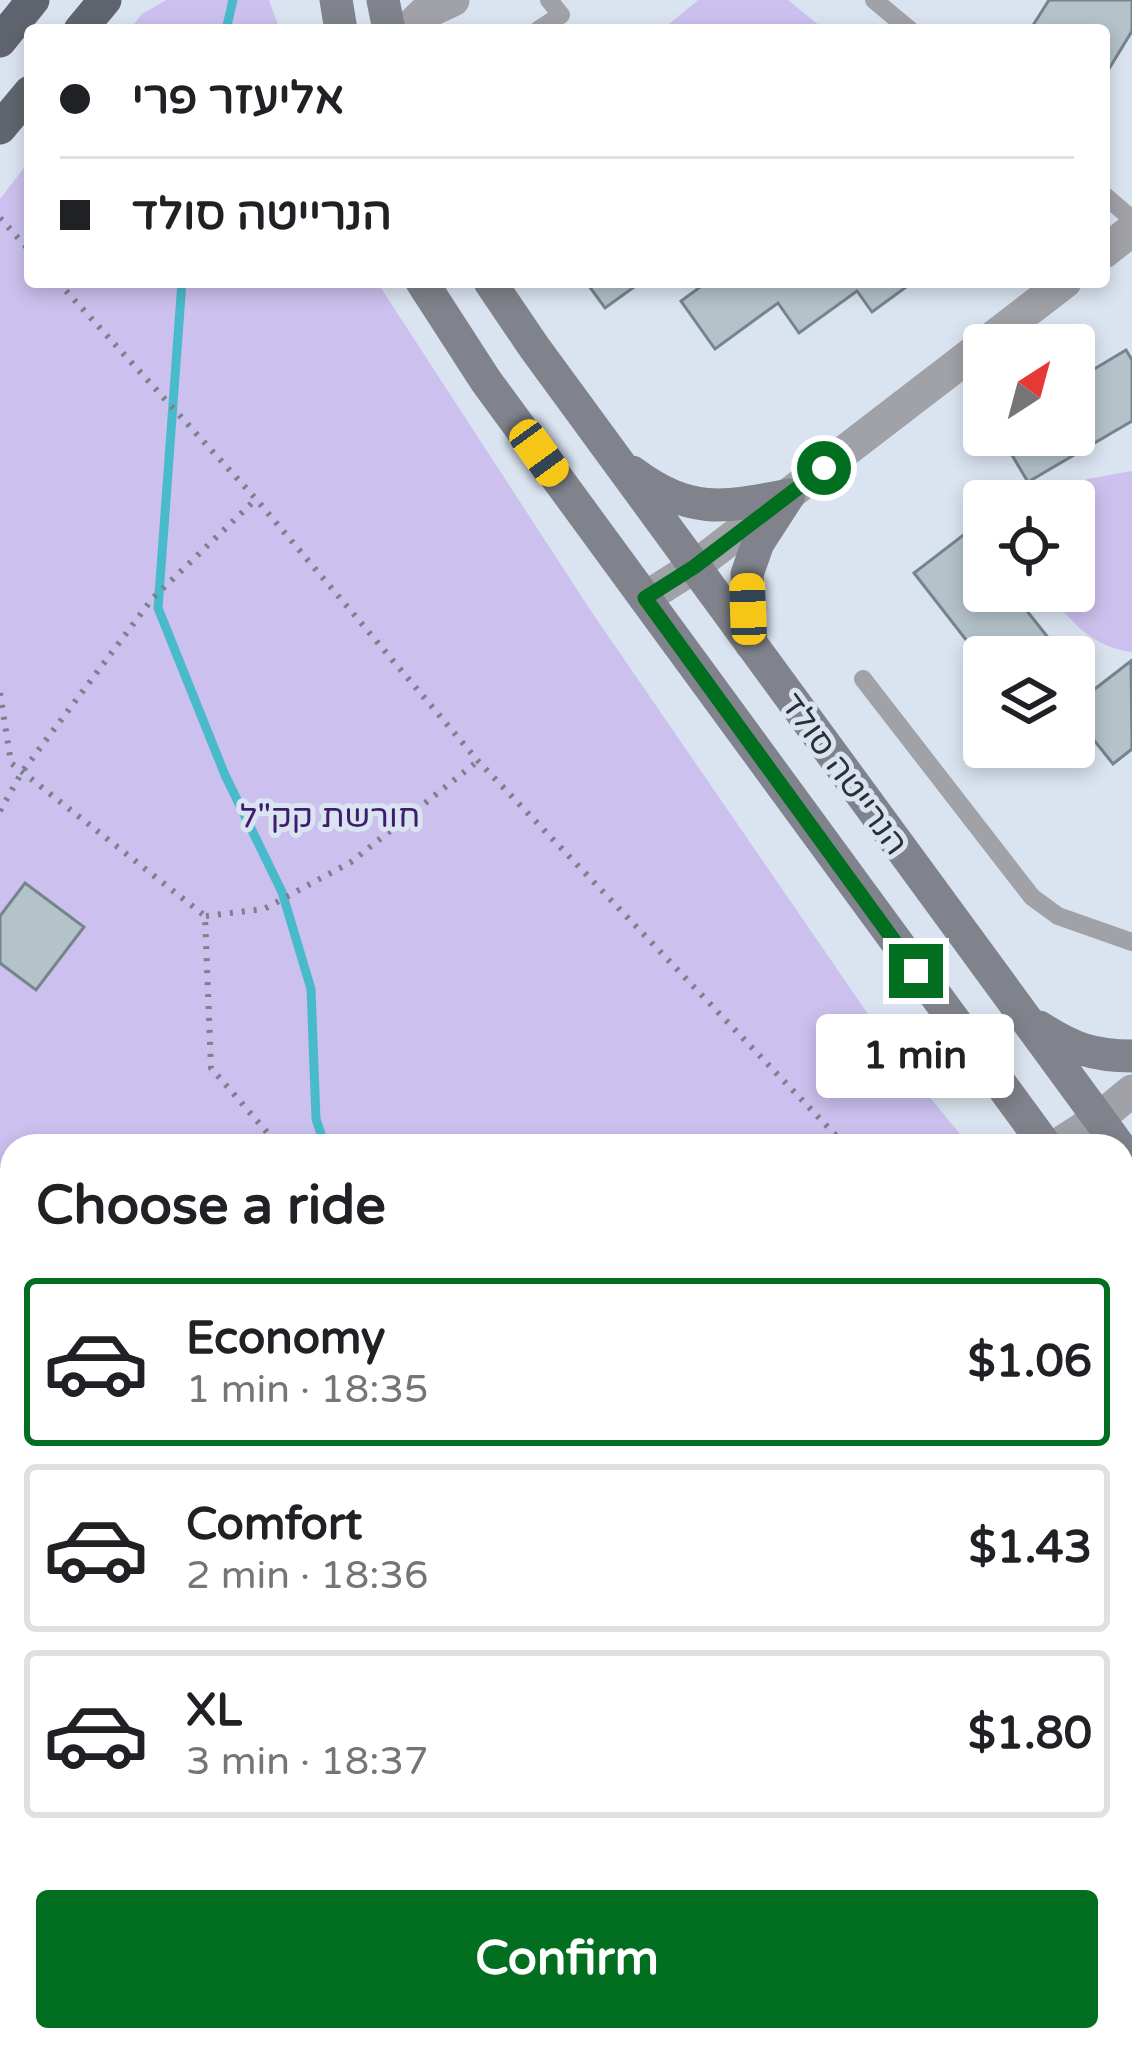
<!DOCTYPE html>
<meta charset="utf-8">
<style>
body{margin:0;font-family:"Varela Round","Noto Sans Hebrew",sans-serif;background:#f6f6f6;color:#202124;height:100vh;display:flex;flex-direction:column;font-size:45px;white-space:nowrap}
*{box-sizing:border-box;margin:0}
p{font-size:39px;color:#757577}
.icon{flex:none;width:66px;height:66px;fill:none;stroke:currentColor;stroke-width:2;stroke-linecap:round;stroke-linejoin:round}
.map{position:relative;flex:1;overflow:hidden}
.details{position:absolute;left:0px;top:1134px;width:1134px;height:918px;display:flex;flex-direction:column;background:#fff;border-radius:36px 36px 0 0;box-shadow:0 6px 18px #0003}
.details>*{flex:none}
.banner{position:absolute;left:24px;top:24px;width:1086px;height:264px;border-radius:12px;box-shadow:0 6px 18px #0003;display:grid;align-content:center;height:264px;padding:0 36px;background:#fff}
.needle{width:78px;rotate:36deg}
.buttons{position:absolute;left:963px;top:324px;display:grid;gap:24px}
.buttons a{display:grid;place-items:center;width:132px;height:132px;border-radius:12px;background:#fff;box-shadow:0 6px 18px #0003;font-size:60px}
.end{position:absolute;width:54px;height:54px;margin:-27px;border:15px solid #026f20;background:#fff;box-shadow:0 0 0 6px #fff}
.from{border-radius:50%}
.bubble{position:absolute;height:84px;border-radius:12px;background:#fff;box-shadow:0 6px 18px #0003;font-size:39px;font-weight:700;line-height:84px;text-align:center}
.car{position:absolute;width:36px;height:72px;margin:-36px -18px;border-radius:15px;box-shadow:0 0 9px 3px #0007;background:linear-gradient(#f5c518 24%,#345 0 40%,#f5c518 0 76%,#345 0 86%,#f5c518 0)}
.banner b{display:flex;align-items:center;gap:42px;height:114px;font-size:45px}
.banner b+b{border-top:3px solid #e0e0e0}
.banner i{width:30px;height:30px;background:#202124}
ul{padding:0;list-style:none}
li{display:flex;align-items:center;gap:36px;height:168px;margin:0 24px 18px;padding:0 12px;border:6px solid #e0e0e0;border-radius:12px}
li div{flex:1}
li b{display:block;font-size:45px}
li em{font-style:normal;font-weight:700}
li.selected{border-color:#026f20}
li>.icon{width:108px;height:108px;stroke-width:1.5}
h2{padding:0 36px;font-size:54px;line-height:144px}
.primary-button{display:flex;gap:24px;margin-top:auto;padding:24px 36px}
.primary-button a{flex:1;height:138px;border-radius:12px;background:#026f20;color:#fff;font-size:48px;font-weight:700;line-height:138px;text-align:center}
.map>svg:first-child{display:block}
</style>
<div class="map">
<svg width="1132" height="2052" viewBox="0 0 1132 2052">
<rect width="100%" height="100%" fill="#dae4f0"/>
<!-- green -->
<path fill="#ccc0ee" d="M166,0H269L280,30H129L142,14Z
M698,0H788L825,30H662Z
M30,160V282H377L591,611L903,1065L970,1146H12V1732L0,1721V199Z
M1132,471V652C1091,646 1072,623 1047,591H1074V501H1038L1087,479Z
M1122,1326L1132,1338V2052H376L362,2040H1122Z"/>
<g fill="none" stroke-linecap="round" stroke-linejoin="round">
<!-- stream -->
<path stroke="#49bacc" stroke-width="9" d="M226,30L233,0
M182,282L158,608L225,775L282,892L311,989L316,1119L325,1146
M0,1179L12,1177
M1122,1791L1132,1797
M825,2040L832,2052"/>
</g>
<!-- building -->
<path fill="#b4c2ca" stroke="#76848b" stroke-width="3" d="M1049,0H1132V31L1104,77V30H1030Z
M586,282H641L605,308Z
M707,282H913L872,312L857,291L799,333L778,303L715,349L681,301Z
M1126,350L1132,360V421L1028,482L1000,435H1074V381Z
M966,533L984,556V591H1011L1054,645L1039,657H984V663L914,573Z
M1131,661L1132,749L1113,764L1074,715V705Z
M25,883L84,927L36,990L0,963V916Z
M68,2040H121L111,2052H82Z
M224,2040H263L277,2052H213Z"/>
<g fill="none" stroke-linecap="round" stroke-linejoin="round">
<!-- path -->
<path stroke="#7b8289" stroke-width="6" stroke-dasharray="3 9" stroke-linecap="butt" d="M0,218L30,251
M58,282L256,499L478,761L846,1146
M0,693L11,763L205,916L211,1068L279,1146
M0,811L22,772L152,599L256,499
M206,916L264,909L351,862L478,761
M1122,1491L1132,1531
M1122,1699L1132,1702
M740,2040L752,2052
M1047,2040L1056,2052"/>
<!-- service -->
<path stroke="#a1a2a8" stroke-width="18" d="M874,0L910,30
M538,30L561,15L549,0
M1104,195L1132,219
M863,679L1032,897L1058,916L1132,942
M0,1906L12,1893
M147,2052L159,2040"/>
<!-- minor -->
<path stroke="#a1a2a8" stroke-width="33" d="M407,30L423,14L453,0
M1104,252L1132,230
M645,598L694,567L1065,282
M1056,1146L1098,1119L1132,1091"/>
<!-- secondary -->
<path stroke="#81838c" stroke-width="33" d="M336,0L341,30
M383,0L389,30
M422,282L486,381L1046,1146
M490,282L534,347L1119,1146
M632,472C690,515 723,508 789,495
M751,644L747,574L758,543L789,495
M1039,1027C1072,1048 1092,1056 1132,1056
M1122,1243L1132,1255"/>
<!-- trunk -->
<path stroke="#60646e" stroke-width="33" d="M80,30L105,0
M0,41L33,0
M0,128L30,92"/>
</g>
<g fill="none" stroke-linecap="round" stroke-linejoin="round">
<!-- route -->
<path stroke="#026f20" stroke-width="15" d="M824,468L694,567L645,598L916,971"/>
</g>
<g text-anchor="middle" stroke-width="10" stroke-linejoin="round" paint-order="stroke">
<!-- street labels -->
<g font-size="33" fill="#2c3034" stroke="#dae4f0">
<text transform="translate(845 773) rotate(54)" y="12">הנרייטה סולד</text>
</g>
<!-- park labels -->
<g font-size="33" fill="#3e1d6f" stroke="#dae4f0">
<text x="330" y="827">חורשת קק"ל</text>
</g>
</g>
</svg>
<div class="buttons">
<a><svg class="needle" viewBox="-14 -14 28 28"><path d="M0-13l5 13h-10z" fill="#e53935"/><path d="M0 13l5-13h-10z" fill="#757577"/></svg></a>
<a><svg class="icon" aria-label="locate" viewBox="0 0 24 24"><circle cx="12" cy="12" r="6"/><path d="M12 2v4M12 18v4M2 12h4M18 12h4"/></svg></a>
<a><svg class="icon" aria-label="layers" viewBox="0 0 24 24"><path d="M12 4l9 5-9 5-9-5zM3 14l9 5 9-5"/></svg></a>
</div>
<i class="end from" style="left:824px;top:468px"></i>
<i class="end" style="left:916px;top:971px"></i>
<div class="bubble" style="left:816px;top:1014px;width:198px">1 min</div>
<i class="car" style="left:539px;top:453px;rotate:144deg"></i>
<i class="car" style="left:748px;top:609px;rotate:358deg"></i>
<div class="banner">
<b><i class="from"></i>אליעזר פרי</b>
<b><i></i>הנרייטה סולד</b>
</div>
<section class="details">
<h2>Choose a ride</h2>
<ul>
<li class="selected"><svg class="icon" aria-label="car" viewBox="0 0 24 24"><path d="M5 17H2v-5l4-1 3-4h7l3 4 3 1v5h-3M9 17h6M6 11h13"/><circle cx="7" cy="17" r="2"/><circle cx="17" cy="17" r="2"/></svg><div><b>Economy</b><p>1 min · 18:35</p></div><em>$1.06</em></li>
<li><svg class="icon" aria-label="car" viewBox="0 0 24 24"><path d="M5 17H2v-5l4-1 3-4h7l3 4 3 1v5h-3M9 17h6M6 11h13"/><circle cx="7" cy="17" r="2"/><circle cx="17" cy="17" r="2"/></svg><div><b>Comfort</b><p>2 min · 18:36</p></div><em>$1.43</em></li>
<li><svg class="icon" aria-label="car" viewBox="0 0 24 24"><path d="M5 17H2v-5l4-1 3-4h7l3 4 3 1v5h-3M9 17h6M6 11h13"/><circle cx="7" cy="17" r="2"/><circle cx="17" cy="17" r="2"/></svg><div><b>XL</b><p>3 min · 18:37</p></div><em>$1.80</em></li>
</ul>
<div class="primary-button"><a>Confirm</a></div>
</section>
</div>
